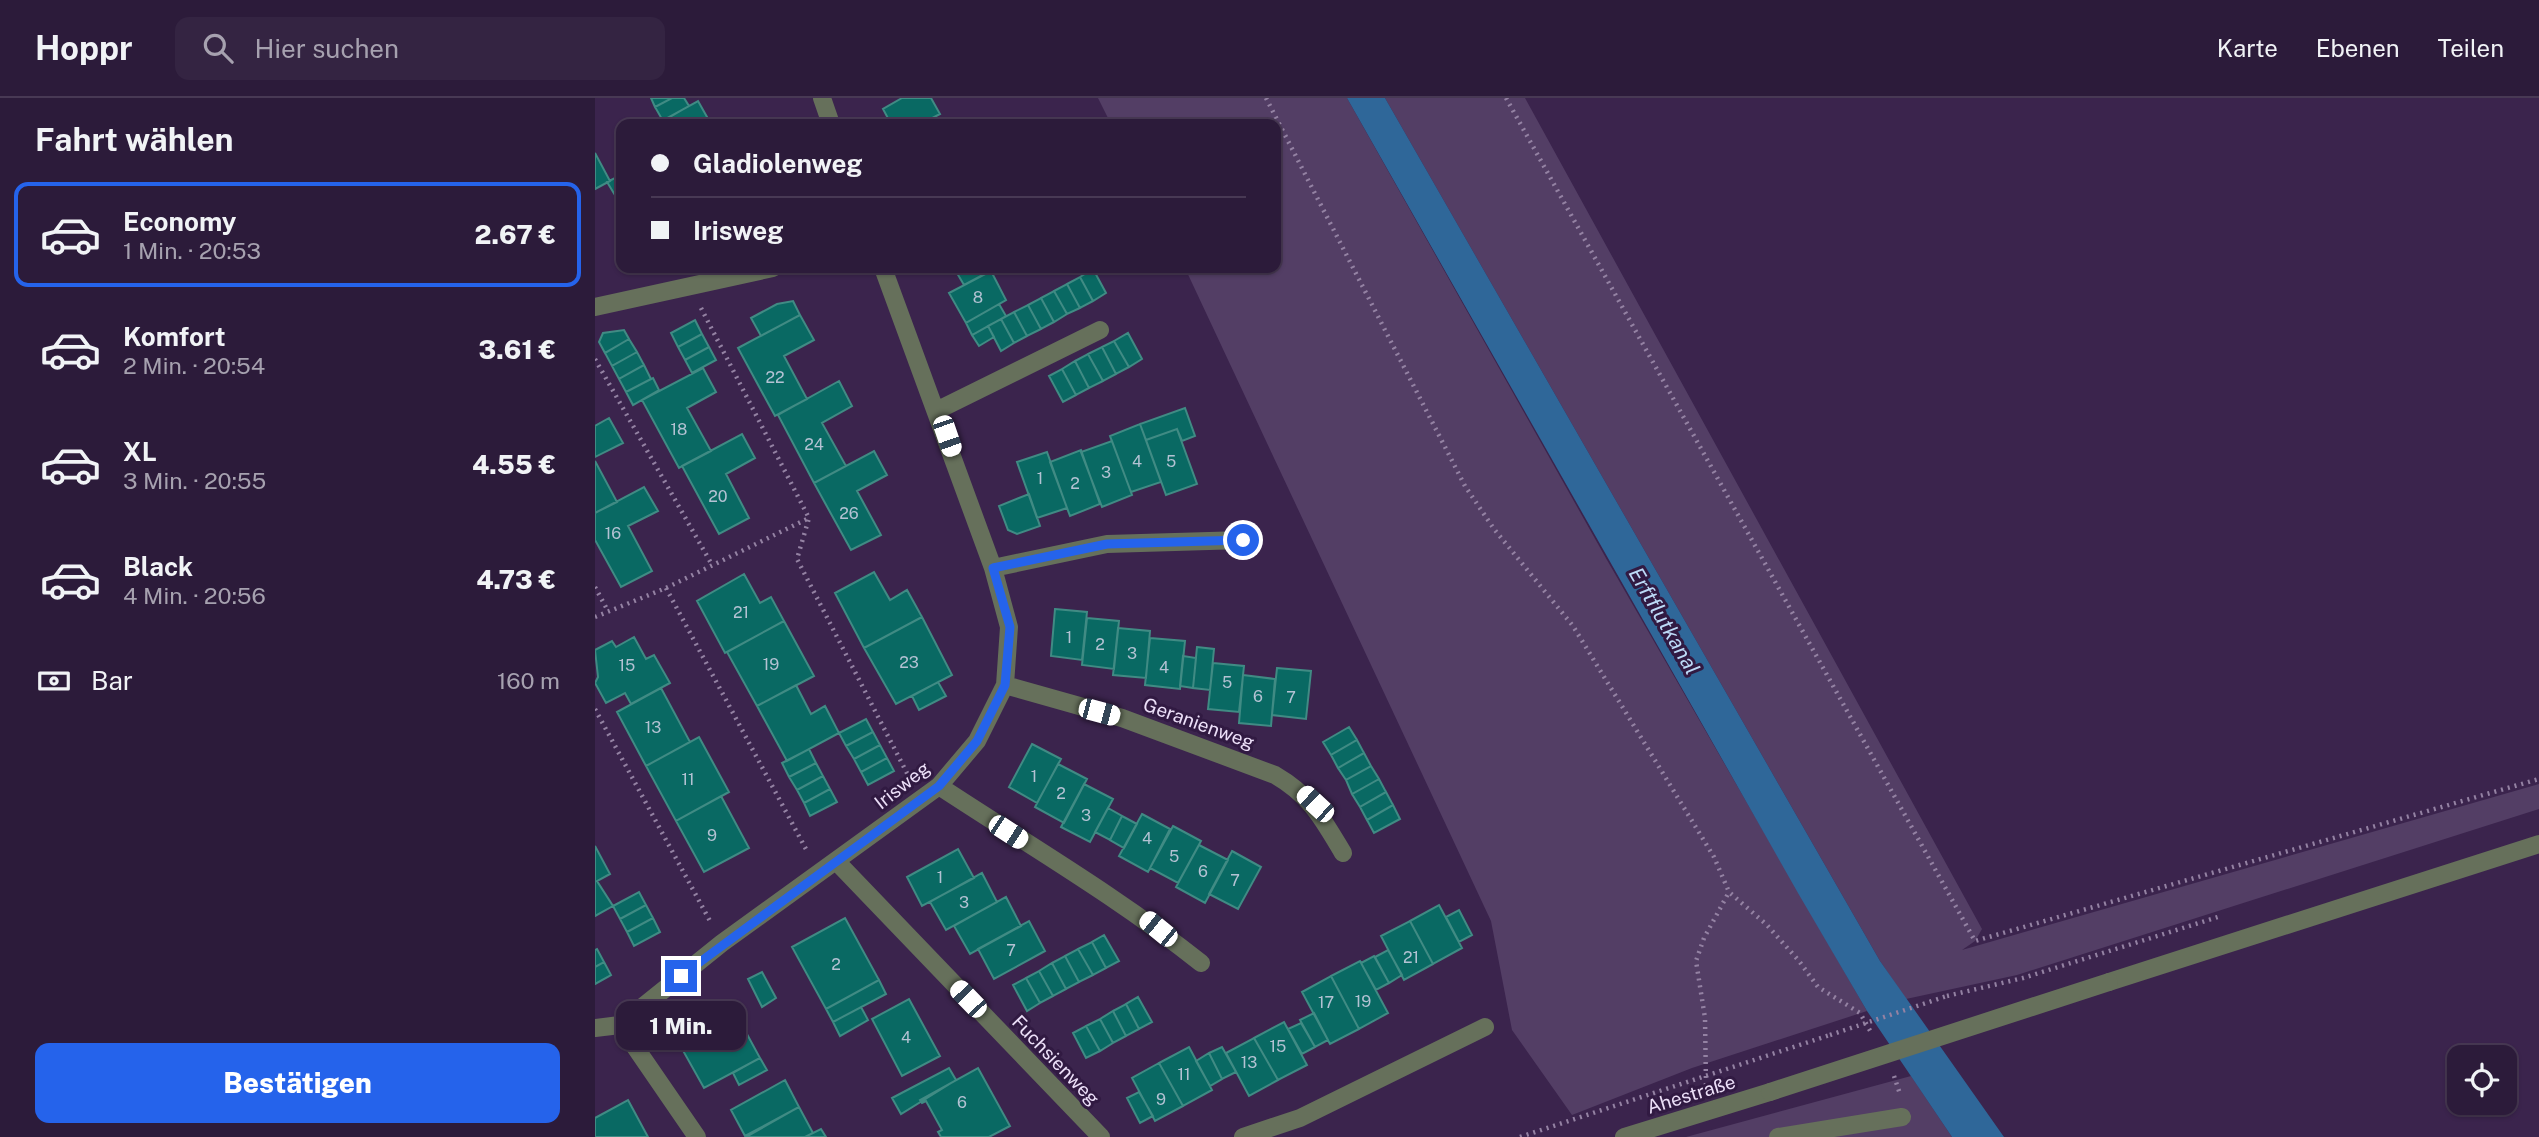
<!DOCTYPE html>
<html lang="de">
<meta charset="utf-8">
<style>
body{margin:0;font-family:"Public Sans",sans-serif;background:#342442;color:#f1f3f6;height:100vh;display:flex;flex-direction:column;font-size:26px;white-space:nowrap}
*{box-sizing:border-box;margin:0}
p{font-size:23px;color:#a6a1af}
.icon{flex:none;width:38px;height:38px;fill:none;stroke:currentColor;stroke-width:2;stroke-linecap:round;stroke-linejoin:round}
.map{position:relative;flex:1;overflow:hidden}
.details{display:flex;flex-direction:column;background:#2c1b3a;width:595px}
.details>*{flex:none}
.banner{position:absolute;left:21px;top:21px;width:665px;height:154px;border-radius:14px;box-shadow:0 2px 5px #0004,0 0 0 2px #483954;display:grid;align-content:center;height:154px;padding:0 35px;background:#2c1b3a}
.tools{position:absolute;left:1852px;top:947px;display:grid;gap:14px}
.tools a{display:grid;place-items:center;width:70px;height:70px;border-radius:14px;background:#2c1b3a;box-shadow:0 2px 5px #0004,0 0 0 2px #483954;font-size:35px}
.end{position:absolute;width:32px;height:32px;margin:-16px;border:9px solid #2563eb;background:#fff;box-shadow:0 0 0 4px #fff}
.from{border-radius:50%}
.bubble{position:absolute;height:49px;border-radius:14px;background:#2c1b3a;box-shadow:0 2px 5px #0004,0 0 0 2px #483954;font-size:23px;font-weight:800;line-height:49px;text-align:center}
.car{position:absolute;width:21px;height:42px;margin:-21px -10px;border-radius:9px;box-shadow:0 0 5px 2px #0007;background:linear-gradient(#fff 24%,#345 0 40%,#fff 0 76%,#345 0 86%,#fff 0)}
.banner b{display:flex;align-items:center;gap:24px;height:66px;font-size:26px}
.banner b+b{border-top:2px solid #483954}
.banner i{width:18px;height:18px;background:#f1f3f6}
ul{padding:0;list-style:none}
li{display:flex;align-items:center;gap:21px;height:105px;margin:0 14px 10px;padding:0 21px;border:4px solid transparent;border-radius:14px}
li div{flex:1}
li b{display:block;font-size:26px}
li em{font-style:normal;font-weight:800}
li.current{border-color:#2563eb}
li>.icon{width:63px;height:63px;stroke-width:1.5}
h2{padding:0 35px;font-size:32px;line-height:84px}
.pay{display:flex;align-items:center;gap:18px;height:77px;padding:0 35px;font-size:26px}
.pay p{margin-inline-start:auto}
.primary-button{display:flex;gap:14px;margin-top:auto;padding:14px 35px}
.primary-button a{flex:1;height:80px;border-radius:14px;background:#2563eb;color:#fff;font-size:28px;font-weight:800;line-height:80px;text-align:center}
header{display:flex;align-items:center;gap:42px;box-sizing:border-box;height:98px;padding:0 35px;background:#2c1b3a;border-bottom:2px solid #483954}
header strong{font-size:33px}
nav{display:flex;gap:38px;margin-inline-start:auto;font-size:24px}
.search{width:490px;height:63px;background:#342442;display:flex;align-items:center;gap:18px;box-sizing:border-box;padding:0 24px;border-radius:14px;color:#a6a1af;font-size:26px}
main{display:flex;flex:1;min-height:0}
.map>svg:first-child{display:block}
</style>
<header>
<strong>Hoppr</strong>
<div class="search"><svg class="icon" aria-label="search" viewBox="0 0 24 24"><circle cx="10" cy="10" r="6"/><path d="M15 15l6 6"/></svg>Hier suchen</div>
<nav><a>Karte</a><a>Ebenen</a><a>Teilen</a></nav>
</header>
<main>
<section class="details">
<h2>Fahrt wählen</h2>
<ul>
<li class="current"><svg class="icon" aria-label="car" viewBox="0 0 24 24"><path d="M5 17H2v-5l4-1 3-4h7l3 4 3 1v5h-3M9 17h6M6 11h13"/><circle cx="7" cy="17" r="2"/><circle cx="17" cy="17" r="2"/></svg><div><b>Economy</b><p>1 Min. · 20:53</p></div><em>2.67 €</em></li>
<li><svg class="icon" aria-label="car" viewBox="0 0 24 24"><path d="M5 17H2v-5l4-1 3-4h7l3 4 3 1v5h-3M9 17h6M6 11h13"/><circle cx="7" cy="17" r="2"/><circle cx="17" cy="17" r="2"/></svg><div><b>Komfort</b><p>2 Min. · 20:54</p></div><em>3.61 €</em></li>
<li><svg class="icon" aria-label="car" viewBox="0 0 24 24"><path d="M5 17H2v-5l4-1 3-4h7l3 4 3 1v5h-3M9 17h6M6 11h13"/><circle cx="7" cy="17" r="2"/><circle cx="17" cy="17" r="2"/></svg><div><b>XL</b><p>3 Min. · 20:55</p></div><em>4.55 €</em></li>
<li><svg class="icon" aria-label="car" viewBox="0 0 24 24"><path d="M5 17H2v-5l4-1 3-4h7l3 4 3 1v5h-3M9 17h6M6 11h13"/><circle cx="7" cy="17" r="2"/><circle cx="17" cy="17" r="2"/></svg><div><b>Black</b><p>4 Min. · 20:56</p></div><em>4.73 €</em></li>
</ul>
<div class="pay"><svg class="icon" aria-label="cash" viewBox="0 0 24 24"><path d="M3 7h18v10H3z"/><circle cx="12" cy="12" r="2"/></svg>Bar<p>160 m</p></div>
<div class="primary-button"><a>Bestätigen</a></div>
</section>
<div class="map">
<svg width="1944" height="1039" viewBox="0 0 1944 1039">
<rect width="100%" height="100%" fill="#3b244d"/>
<!-- green -->
<path fill="#533e65" d="M503,0H752L1012,462L1272,913L1097,970L977,1017L917,932L896,823L590,170H681V26H516Z
M790,0H930L1387,831L1380,843L1367,852L1944,686V711L1422,877L1311,901L1285,863Z
M1316,978L1357,1039H1091Z"/>
<!-- water -->
<path fill="#2f6799" d="M752,0H790L1285,863L1409,1039H1357L1272,913L1203,795Z"/>
<!-- building -->
<path fill="#096963" stroke="#408b84" stroke-width="2" d="M56,0H77L60,9Z
M77,0H89L94,8L68,23L60,9Z
M307,0H336L345,16L326,26H296L288,11Z
M103,3L116,26H63V25Z
M0,55L15,83L0,91Z
M26,77V93L20,97L12,84Z
M26,93V109L20,97Z
M359,170H401L369,187Z
M498,171L511,195L498,203L485,179Z
M396,173L411,202L371,225L354,195Z
M485,179L498,203L485,210L472,186Z
M472,186L485,210L472,216L459,193Z
M459,193L472,216L459,224L446,200Z
M446,200L459,224L446,231L433,207Z
M198,203L205,217L166,238L156,220L182,206Z
M404,206L411,218L377,237L371,225Z
M433,207L446,231L432,238L419,214Z
M419,214L432,238L419,245L406,221Z
M205,217L219,242L189,258L212,301L180,318L143,250Z
M406,221L419,245L406,253L393,228Z
M100,222L107,236L83,249L76,235Z
M393,228L399,239L384,248L377,237Z
M29,232L34,241L10,255L4,244L8,235Z
M533,235L547,261L534,269L519,243Z
M107,236L114,249L90,262L83,249Z
M34,241L42,254L17,268L10,255Z
M519,243L534,269L521,276L507,249Z
M114,249L121,262L97,275L90,262Z
M507,249L521,276L508,283L493,256Z
M42,254L49,267L24,281L17,268Z
M493,256L508,283L494,290L480,263Z
M480,263L494,290L481,297L467,271Z
M49,267L56,281L31,294L24,281Z
M108,270L121,294L92,310L116,353L84,370L47,302Z
M467,271L481,297L468,304L454,278Z
M58,280L64,292L38,307L31,294Z
M244,283L257,308L227,325L251,368L219,385L183,317Z
M590,310L600,338L587,343L582,331L551,342L545,326Z
M14,320L28,345L0,359V328Z
M545,326L566,384L536,394L515,338Z
M582,331L602,386L571,397L551,342Z
M147,336L160,360L131,376L154,420L124,436L87,368Z
M517,343L537,397L507,409L486,354Z
M486,352L505,406L475,418L455,364Z
M279,353L292,377L262,393L286,437L256,452L219,385Z
M452,354L472,410L442,420L422,364Z
M0,363L22,404L0,415Z
M49,389L63,413L33,428L57,473L26,489L0,442V415Z
M434,396L445,428L422,436L413,432L404,408Z
M279,474L295,502L312,492L327,519L269,550L240,495Z
M149,476L165,505L176,499L189,523L130,555L102,503Z
M460,511L492,514L487,562L456,558Z
M327,519L357,577L301,606L269,550Z
M492,520L524,523L519,571L487,567Z
M189,523L219,578L162,608L132,554Z
M523,530L555,533L551,580L518,577Z
M39,539L51,561L59,557L75,585L36,606L30,595L11,605L0,585L3,579L0,552L17,543L21,549Z
M555,540L590,543L585,591L550,587Z
M602,549L619,551L615,592L598,590Z
M588,558L601,560L598,590L585,588Z
M618,565L649,568L644,614L613,611Z
M682,570L716,573L711,621L677,617Z
M648,577L680,581L676,628L644,625Z
M343,584L351,598L324,612L317,598Z
M201,587L216,616L230,608L244,635L192,663L162,608Z
M66,590L95,644L51,668L22,614Z
M271,621L278,634L251,648L244,635Z
M754,629L762,642L736,657L728,644Z
M278,634L285,647L259,661L251,648Z
M104,639L134,694L81,723L51,668Z
M762,642L769,655L743,670L736,657Z
M437,646L466,661L442,705L414,689Z
M285,647L292,660L266,674L259,661Z
M214,651L221,665L194,679L187,665Z
M769,655L776,668L751,682L743,670Z
M292,660L299,673L273,687L266,674Z
M221,665L228,678L202,692L194,679Z
M463,666L492,681L469,725L440,709Z
M776,668L784,681L757,696L751,682Z
M228,678L235,691L209,705L202,692Z
M784,681L791,694L765,709L757,696Z
M489,686L518,701L495,744L466,729Z
M235,691L242,704L215,718L209,705Z
M791,694L798,707L772,722L765,709Z
M126,698L154,750L109,774L81,723Z
M798,707L805,721L779,735L772,722Z
M513,710L527,718L515,742L500,734Z
M547,716L575,731L553,774L524,758Z
M527,718L542,726L529,750L515,742Z
M578,728L606,743L583,785L555,770Z
M604,747L633,762L610,805L581,789Z
M0,748L15,776L2,783L18,808L0,818Z
M363,751L379,780L327,808L312,779Z
M637,753L666,769L643,811L614,796Z
M387,775L402,804L351,832L335,804Z
M44,794L51,807L25,821L18,808Z
M411,799L426,828L375,856L359,828Z
M51,807L58,820L32,834L25,821Z
M844,807L867,850L838,866L815,823Z
M864,812L877,837L864,844L851,819Z
M58,820L65,834L39,848L32,834Z
M250,820L284,882L231,911L197,849Z
M434,823L450,853L399,881L383,851Z
M815,823L838,866L809,882L786,838Z
M509,837L524,863L511,870L497,844Z
M497,844L511,870L498,877L483,851Z
M2,851L9,864L0,869V852Z
M483,851L498,877L484,884L470,858Z
M793,852L807,877L794,885L780,859Z
M470,858L484,884L471,891L457,865Z
M779,858L794,885L781,892L766,865Z
M765,863L793,915L764,931L736,878Z
M9,864L16,877L0,886V869Z
M457,865L471,891L458,898L444,873Z
M444,873L458,898L445,905L431,880Z
M167,874L181,900L167,909L153,881Z
M736,878L764,931L735,946L707,894Z
M431,880L445,905L432,913L418,887Z
M284,882L291,896L238,924L231,911Z
M543,899L557,924L544,931L531,906Z
M314,901L345,958L307,978L277,921Z
M134,903L165,960L109,990L77,933Z
M531,906L544,931L531,938L518,913Z
M266,909L273,922L245,938L238,924Z
M518,913L531,938L518,945L505,921Z
M719,915L733,942L720,949L705,922Z
M505,921L518,945L505,953L491,928Z
M689,924L712,967L683,982L659,940Z
M706,925L720,949L707,956L693,931Z
M491,928L505,953L491,960L478,935Z
M659,940L683,982L654,998L631,955Z
M594,949L617,992L588,1008L564,965Z
M627,949L641,974L627,981L614,955Z
M614,955L627,981L615,988L601,963Z
M165,960L172,972L144,987L138,975Z
M564,965L588,1008L560,1023L537,980Z
M354,970L361,982L306,1016L297,1000Z
M383,970L415,1028L394,1039H346L343,1034L347,1032L331,1003L327,1005L325,1002Z
M190,982L204,1009L150,1038L136,1012Z
M544,994L558,1018L545,1025L532,1000Z
M33,1002L53,1039H0V1020Z
M204,1009L218,1035L210,1039H151Z
M226,1031L231,1039H210Z"/>
<g fill="none" stroke-linecap="round" stroke-linejoin="round">
<!-- path -->
<path stroke="#9482a3" stroke-width="4.5" stroke-dasharray="2 5" stroke-linecap="butt" d="M671,0L870,388L899,431L978,528L1119,759L1134,794L1172,827L1204,863L1223,889L1265,915L1277,936
M911,0L1380,843L1944,681
M106,210L214,420L202,461L314,679
M0,261L116,465
M0,489L13,513
M71,490L212,753
M0,519L71,490L214,420
M0,611L115,823
M1352,898L1428,880L1623,819
M1299,978L1305,996
M1111,987L1110,920L1101,863L1109,840L1134,794
M925,1039L1235,937"/>
<!-- service -->
<path stroke="#66705b" stroke-width="18" d="M1183,1039L1307,1019"/>
<!-- minor -->
<path stroke="#66705b" stroke-width="18" d="M227,0L236,26
M0,209L178,170
M343,312L505,232
M398,470L512,446L648,442
M410,587L527,620L680,677C716,698 727,720 748,755
M344,688C432,746 523,799 606,865
M241,763L506,1039
M25,927L102,1039
M0,930L25,927L127,845L344,688L382,643L410,587L414,529L398,470L288,170
M648,1039L705,1020L890,929"/>
<!-- tertiary -->
<path stroke="#66705b" stroke-width="18" d="M1514,884L1944,746
M1029,1039L1175,994"/>
<!-- path-bridge -->
<path stroke="#9482a3" stroke-width="4.5" stroke-dasharray="2 5" stroke-linecap="butt" d="M1235,937L1352,898"/>
<!-- tertiary-bridge -->
<path stroke="#66705b" stroke-width="18" d="M1175,994L1514,884"/>
</g>
<g fill="none" stroke-linecap="round" stroke-linejoin="round">
<!-- route -->
<path stroke="#2563eb" stroke-width="9" d="M86,878L344,688L382,643L410,587L415,529L398,470L512,446L648,442"/>
</g>
<g text-anchor="middle" stroke-width="6" stroke-linejoin="round" paint-order="stroke">
<!-- number labels -->
<g font-size="16" fill="#b3c2d3">
<text x="383" y="205">8</text>
<text x="180" y="285">22</text>
<text x="84" y="337">18</text>
<text x="219" y="352">24</text>
<text x="542" y="369">4</text>
<text x="576" y="369">5</text>
<text x="511" y="380">3</text>
<text x="445" y="386">1</text>
<text x="480" y="391">2</text>
<text x="123" y="404">20</text>
<text x="254" y="421">26</text>
<text x="18" y="441">16</text>
<text x="146" y="520">21</text>
<text x="474" y="545">1</text>
<text x="505" y="552">2</text>
<text x="537" y="561">3</text>
<text x="314" y="570">23</text>
<text x="176" y="572">19</text>
<text x="32" y="573">15</text>
<text x="569" y="575">4</text>
<text x="632" y="590">5</text>
<text x="663" y="604">6</text>
<text x="696" y="605">7</text>
<text x="58" y="635">13</text>
<text x="439" y="684">1</text>
<text x="93" y="687">11</text>
<text x="466" y="701">2</text>
<text x="491" y="723">3</text>
<text x="117" y="743">9</text>
<text x="552" y="746">4</text>
<text x="579" y="764">5</text>
<text x="608" y="779">6</text>
<text x="345" y="785">1</text>
<text x="640" y="788">7</text>
<text x="369" y="810">3</text>
<text x="416" y="858">7</text>
<text x="816" y="865">21</text>
<text x="241" y="872">2</text>
<text x="768" y="909">19</text>
<text x="731" y="910">17</text>
<text x="311" y="945">4</text>
<text x="683" y="954">15</text>
<text x="654" y="970">13</text>
<text x="589" y="982">11</text>
<text x="566" y="1007">9</text>
<text x="367" y="1010">6</text>
</g>
<!-- street labels -->
<g font-size="19" fill="#ecdff8" stroke="#311a42">
<text transform="translate(604 625) rotate(20)" y="7">Geranienweg</text>
<text transform="translate(307 687) rotate(-38)" y="7">Irisweg</text>
<text transform="translate(461 962) rotate(46)" y="7">Fuchsienweg</text>
<text transform="translate(1096 996) rotate(-17)" y="7">Ahestraße</text>
</g>
<!-- water labels -->
<g font-size="21" font-style="italic" fill="#bcdaf7" stroke="#311a42">
<text transform="translate(1069 523) rotate(60)" y="7">Erftflutkanal</text>
</g>
</g>
</svg>
<div class="tools">
<a><svg class="icon" aria-label="locate" viewBox="0 0 24 24"><circle cx="12" cy="12" r="6"/><path d="M12 2v4M12 18v4M2 12h4M18 12h4"/></svg></a>
</div>
<i class="end from" style="left:648px;top:442px"></i>
<i class="end" style="left:86px;top:878px"></i>
<div class="bubble" style="left:21px;top:903px;width:130px">1 Min.</div>
<i class="car" style="left:352px;top:338px;rotate:161deg"></i>
<i class="car" style="left:504px;top:614px;rotate:105deg"></i>
<i class="car" style="left:720px;top:706px;rotate:313deg"></i>
<i class="car" style="left:413px;top:734px;rotate:123deg"></i>
<i class="car" style="left:563px;top:831px;rotate:309deg"></i>
<i class="car" style="left:373px;top:901px;rotate:316deg"></i>
<div class="banner">
<b><i class="from"></i>Gladiolenweg</b>
<b><i></i>Irisweg</b>
</div>
</div>
</main>
